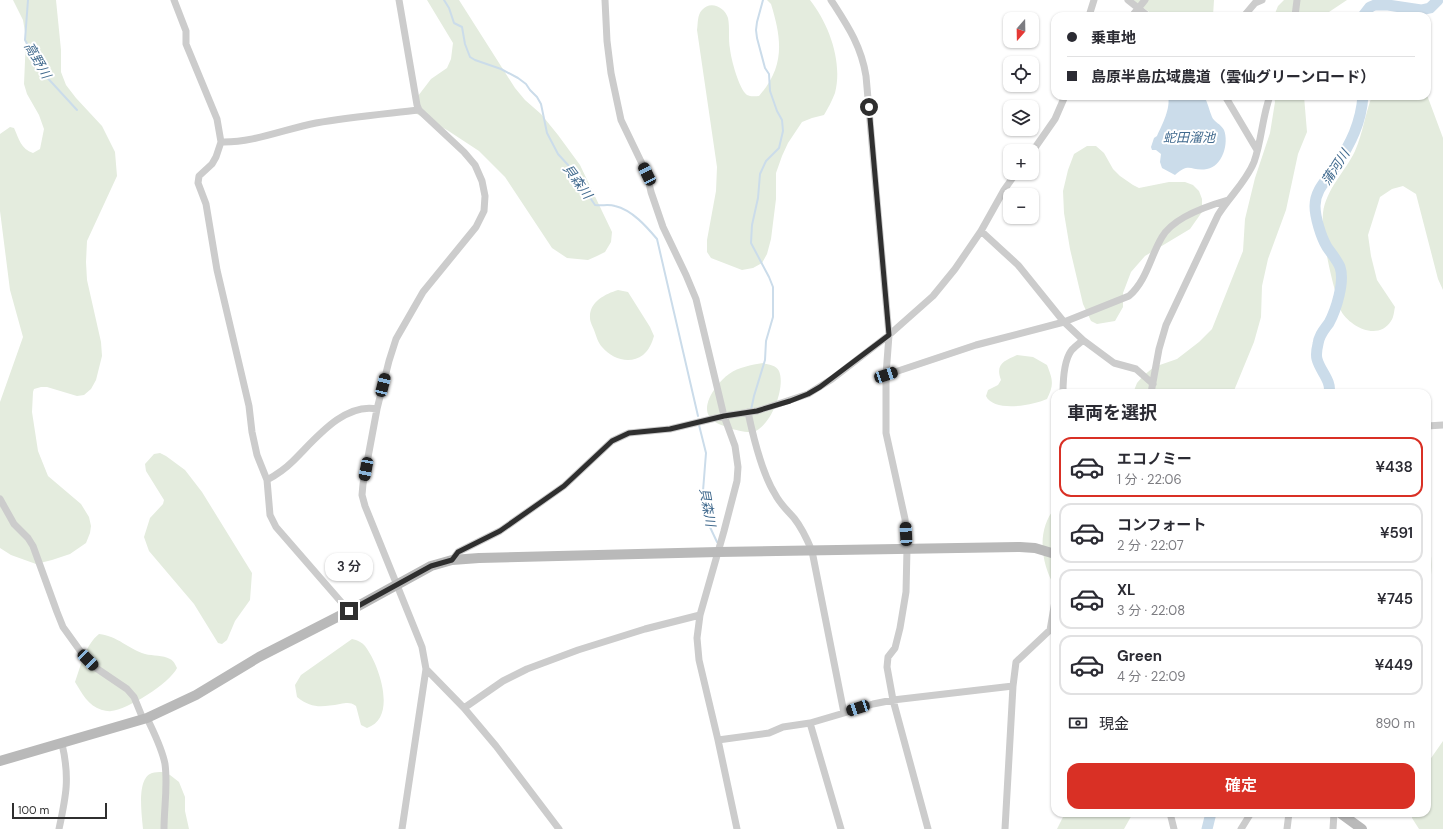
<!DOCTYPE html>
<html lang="ja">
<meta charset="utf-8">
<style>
body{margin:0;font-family:"DM Sans","Noto Sans JP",sans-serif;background:#f2f2f3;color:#2b2b33;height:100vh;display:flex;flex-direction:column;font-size:15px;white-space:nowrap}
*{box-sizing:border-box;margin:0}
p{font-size:13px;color:#7c7c81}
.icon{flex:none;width:22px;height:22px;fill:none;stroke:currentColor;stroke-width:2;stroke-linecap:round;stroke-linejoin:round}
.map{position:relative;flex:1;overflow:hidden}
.panel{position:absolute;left:1051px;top:389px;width:380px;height:428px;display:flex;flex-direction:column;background:#fff;border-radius:12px;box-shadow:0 1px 3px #0004}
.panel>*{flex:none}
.guide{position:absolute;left:1051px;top:12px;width:380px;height:88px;border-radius:12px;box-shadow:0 1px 3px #0004;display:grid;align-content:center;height:88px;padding:0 16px;background:#fff}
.needle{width:26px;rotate:200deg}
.buttons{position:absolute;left:1003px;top:12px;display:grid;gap:8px}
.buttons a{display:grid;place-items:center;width:36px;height:36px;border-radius:8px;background:#fff;box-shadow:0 1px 3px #0004;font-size:20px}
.scale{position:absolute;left:12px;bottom:10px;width:95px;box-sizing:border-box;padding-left:4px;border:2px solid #2f2f2f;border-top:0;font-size:11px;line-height:14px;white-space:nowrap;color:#2f2f2f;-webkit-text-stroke:3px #fff;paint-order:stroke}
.end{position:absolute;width:18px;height:18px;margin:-9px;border:5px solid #2f2f2f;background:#fff;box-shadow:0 0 0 2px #fff}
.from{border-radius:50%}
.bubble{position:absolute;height:28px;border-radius:12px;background:#fff;box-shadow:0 1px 3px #0004;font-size:13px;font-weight:600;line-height:28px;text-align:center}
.car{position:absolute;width:12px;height:24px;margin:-12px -6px;border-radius:5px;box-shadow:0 0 3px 1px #0007;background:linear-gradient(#222 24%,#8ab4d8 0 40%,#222 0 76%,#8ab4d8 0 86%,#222 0)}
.guide b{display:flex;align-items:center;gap:14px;height:38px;font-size:15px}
.guide b+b{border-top:1px solid #e1e1e2}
.guide i{width:10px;height:10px;background:#2b2b33}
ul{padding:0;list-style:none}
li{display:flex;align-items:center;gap:12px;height:60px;margin:0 8px 6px;padding:0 8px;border:2px solid #e1e1e2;border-radius:12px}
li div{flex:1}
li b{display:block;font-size:15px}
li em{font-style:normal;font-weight:600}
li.on{border-color:#d93025}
li>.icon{width:36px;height:36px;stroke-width:1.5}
h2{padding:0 16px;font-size:18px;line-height:48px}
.pay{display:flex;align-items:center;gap:10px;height:44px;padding:0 16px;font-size:15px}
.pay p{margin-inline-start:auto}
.cta{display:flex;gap:8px;margin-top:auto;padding:8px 16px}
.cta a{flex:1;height:46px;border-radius:12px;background:#d93025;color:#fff;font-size:16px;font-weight:600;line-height:46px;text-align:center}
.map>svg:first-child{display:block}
</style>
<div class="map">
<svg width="1443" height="829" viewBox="0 0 1443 829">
<rect width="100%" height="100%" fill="#fff"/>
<!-- green -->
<path fill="#e4ecde" d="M13,0H56L61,50V72L66,85L76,98L102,126L115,152L117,176L87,241L86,262L87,280L101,342L102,356L96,380L91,389L84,395L77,396L47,387H41L34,389L33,392L32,412L38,451L48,476L81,504L89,517L91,526L90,533L86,543L70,554L52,560L36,564L11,555L0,548V402L23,337L10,290L0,211V134L10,127L14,128C19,139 21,149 33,153L40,149L44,129L39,115L27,94L24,84L26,38L23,20Z
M427,0H459L515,88L525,100L541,114L558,135L580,165L612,232L611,242L605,252L597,256L588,260L567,258L552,248L505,177L479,151L447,130L415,113L418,96L431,79L447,68L451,59L453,43Z
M767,0H810C829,24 843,62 835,93C832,101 828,108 824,115L812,118L802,122L788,143L782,156L776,173V199L771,239L767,254L762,263L753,268L742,270L711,258L707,252V240L716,191L717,167L697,30C698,24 697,15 702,10C710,0 725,7 728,18C730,28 728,39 730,49C731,59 739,89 747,95C751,97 755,96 759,96C785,66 782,40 771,4Z
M1132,0H1214L1213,16H1155Z
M1284,0H1347L1323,16H1274L1278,6Z
M1427,95L1443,138V290L1438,279L1416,194L1403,186L1392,189L1380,197L1368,235L1371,256L1377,280L1395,307C1394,311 1394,317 1391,321C1378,342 1348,326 1340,309C1338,304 1337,298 1336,294C1330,273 1321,234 1323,213C1326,189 1345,172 1355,151C1363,133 1365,114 1372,96Z
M1274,96H1304L1307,132L1298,154L1286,210L1268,259L1262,286L1261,317L1254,342L1233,393H1133L1137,383L1143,376L1154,367L1177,359L1199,342L1212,329L1243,251L1245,219L1255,178L1270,133L1275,102Z
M1087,146H1096L1104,153L1113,169L1120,176L1133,185L1139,188L1169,182H1185L1193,185L1199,191L1202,199V212L1190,229L1145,256L1131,272L1123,293V307L1115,321L1097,324L1091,321L1083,304L1070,249L1064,213L1063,191L1068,170L1074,154Z
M618,290L628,292L650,327L654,336C652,343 649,350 643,355C630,365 612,359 602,347C598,343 596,335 594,330C593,327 590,322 590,318C589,302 605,294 618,290Z
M1017,355L1033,357L1047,365C1053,380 1054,385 1047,399C1034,405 994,413 986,396L988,390L998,385L1001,380C995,364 1004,361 1017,355Z
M763,363C769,365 776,365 779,371C786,387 771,427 753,432C746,433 736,430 729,428C722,425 713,423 709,416C701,403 719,381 729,374C739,367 751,365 763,363Z
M160,453L166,456L185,470L202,492L252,573L250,600L235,621L227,640L222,644L218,643L194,604L149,551L144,537L150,518L163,504L164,500L146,471L145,464L154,454Z
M1055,508V587C1041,564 1036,530 1055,508Z
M1427,540C1434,555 1432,579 1427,595Z
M99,634C118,636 128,649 145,654C153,656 163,655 170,659C174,661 175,664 177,668C170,683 127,710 111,711C109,712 104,710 102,710C88,706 82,693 75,682C81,666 85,645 99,634Z
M352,639C357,640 363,643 365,646C379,664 398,718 367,728L361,725L356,706C350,702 347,703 340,704C322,707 312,709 297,697L295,685L301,675Z
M1443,741V829H1419L1412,818V813H1427V766L1429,761Z
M162,772L170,775L179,782L185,797V811L189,829H143C142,816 136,778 152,773C155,772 159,772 162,772Z
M1065,813H1133L1124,829H1057Z"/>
<!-- water -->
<path fill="#cbdcea" d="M1168,96H1204C1208,103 1209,110 1212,117C1214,122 1221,124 1224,130C1229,143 1223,166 1207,169C1191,172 1190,161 1175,175L1162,168L1160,162L1161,154L1156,150H1152L1151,147L1154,138L1157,136C1162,125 1171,108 1168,96Z"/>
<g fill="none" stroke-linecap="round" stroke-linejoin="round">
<!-- stream -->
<path stroke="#cbdcea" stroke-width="2" d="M28,0L25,40L43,73L77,110
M444,0L449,8L454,23L462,27L465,44L470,57L475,60L501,69L518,78L526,84L530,90L537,97L541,104L547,133L558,154L568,165L595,205C602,206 609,204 615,206C632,210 646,226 657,239L698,416
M751,410L754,396L765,360L766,341L773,317V287L769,277L751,243L752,225L758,198L760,174L766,161L779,148L783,131L782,120L777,111L770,91L769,74L765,68L757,38L756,30L757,22L763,0
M699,425L706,453L703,491L709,525L717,542"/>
<!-- river -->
<path stroke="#cbdcea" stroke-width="11" d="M1363,16L1370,7L1375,5H1388L1421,10L1430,8L1438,0
M1329,393C1332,381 1320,371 1317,359C1316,355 1317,348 1318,344C1319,335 1324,330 1329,323C1336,310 1345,282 1340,267C1337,260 1331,253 1327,247C1321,237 1315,217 1315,206C1315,189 1328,179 1336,166C1351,143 1361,123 1363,96
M1207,829L1211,813"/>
<!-- street -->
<path stroke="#ccc" stroke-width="7" d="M174,0L186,31V44L217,119L221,142L216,157L212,164L199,176L198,183L206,204L217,270L249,406L252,432L257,455L267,480L270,515L276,527L349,611
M399,0L417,105L419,110L464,152L475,165L482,181L485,196L484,211L476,227L423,292L396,339L389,361L377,409L363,484L362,495L365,506L422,647L426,669L402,829
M605,0L607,41L611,73L621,120L647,174L651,192L663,227L686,275L696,299L724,416L735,446L738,467L737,481L724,531L700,615L697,638L699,660L718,740L737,829
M831,0C847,25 861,45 866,76L889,335L886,375V433L905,519L907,549L906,592L900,628L895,648L888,657L887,667L893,700L928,829
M1128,0L1148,16
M1089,16L1094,0
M1132,16L1145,0
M1244,16L1255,3L1262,0
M1295,16L1297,0
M1225,96L1257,150
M221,142C253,143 285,129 316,123C350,117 385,114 419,110
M1032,152L1055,119L1065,96
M981,231L1018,265L1064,322L1083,340L1114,363L1136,369L1153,384
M886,375L976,345L1064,322L1129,296C1147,280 1150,257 1162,237C1173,218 1207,206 1228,200
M1063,393C1063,382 1064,361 1071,351C1074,347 1079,344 1083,340
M1151,393L1159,349L1166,325L1218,215C1229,197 1246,182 1254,162C1262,140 1262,117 1270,96
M748,412C753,436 762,473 775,494C780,504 787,510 794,518C802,528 807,539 812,551L844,713L810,723L841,829
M1427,426L1443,425
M267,480C276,475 284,470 292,462C313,442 343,402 377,409
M0,499L14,524L28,538L33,546L57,612L63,627L81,652L96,668L127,689L134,697L143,719
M452,560L458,552L500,531L564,486L612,441L629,433L670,429L724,416L757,411L808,394L832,379L889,335L933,296L955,269L981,231L1004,190L1016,173
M426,669L464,708L496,746L559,829
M464,708L503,681L527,669L578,650L645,629L700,615
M844,713L873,704L893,700L1013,686
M147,718C154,733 162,748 165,764C168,786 164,807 164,829
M718,740L769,733L783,727L810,723
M1170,813L1174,829
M59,829C66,796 70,778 62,744
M1005,829L1013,686L1016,662L1050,630L1055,601
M1241,829L1251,813
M1287,829L1289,813
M1333,829L1334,813"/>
<!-- secondary -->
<path stroke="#b9b9b9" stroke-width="10" d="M0,761L147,718L196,695L259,657L349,611L431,566L452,560L479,558L718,552L1020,547L1035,548L1055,554
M1340,813L1362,829"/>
</g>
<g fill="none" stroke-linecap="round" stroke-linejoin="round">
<!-- route -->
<path stroke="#2f2f2f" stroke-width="5" d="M349,611L431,566L452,560L458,552L500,531L564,486L612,441L629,433L670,429L724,416L757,411L790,401L808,394L820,387L889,335L869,107"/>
</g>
<g text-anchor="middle" stroke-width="4" stroke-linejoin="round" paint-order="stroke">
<!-- water labels -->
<g font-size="13" font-style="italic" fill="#416a8e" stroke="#fff">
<text transform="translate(38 60) rotate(60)" y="5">高野川</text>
<text x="1189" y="142">蛇田溜池</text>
<text transform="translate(1335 167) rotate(-57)" y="5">蒲河川</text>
<text transform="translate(578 181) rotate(54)" y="5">貝森川</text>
<text transform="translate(708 507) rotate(80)" y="5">貝森川</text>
</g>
</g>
</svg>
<div class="buttons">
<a><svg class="needle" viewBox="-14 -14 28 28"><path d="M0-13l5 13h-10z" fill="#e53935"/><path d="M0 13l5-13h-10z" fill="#7c7c81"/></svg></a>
<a><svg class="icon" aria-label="locate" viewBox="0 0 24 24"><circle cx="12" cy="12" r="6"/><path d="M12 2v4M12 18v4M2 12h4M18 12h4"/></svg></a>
<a><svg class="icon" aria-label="layers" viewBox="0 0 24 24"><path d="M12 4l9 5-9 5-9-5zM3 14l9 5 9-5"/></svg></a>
<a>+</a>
<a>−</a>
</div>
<div class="scale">100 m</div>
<i class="end from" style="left:869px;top:107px"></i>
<i class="end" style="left:349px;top:611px"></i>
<div class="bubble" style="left:325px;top:553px;width:48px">3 分</div>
<i class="car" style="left:647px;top:174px;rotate:334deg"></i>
<i class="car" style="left:886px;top:375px;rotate:72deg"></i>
<i class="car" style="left:383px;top:385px;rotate:14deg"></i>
<i class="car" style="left:366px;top:469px;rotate:191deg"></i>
<i class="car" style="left:906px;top:534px;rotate:357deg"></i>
<i class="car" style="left:88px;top:660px;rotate:136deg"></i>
<i class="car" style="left:858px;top:708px;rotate:252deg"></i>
<div class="guide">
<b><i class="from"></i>乗車地</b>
<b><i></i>島原半島広域農道（雲仙グリーンロード）</b>
</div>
<section class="panel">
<h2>車両を選択</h2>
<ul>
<li class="on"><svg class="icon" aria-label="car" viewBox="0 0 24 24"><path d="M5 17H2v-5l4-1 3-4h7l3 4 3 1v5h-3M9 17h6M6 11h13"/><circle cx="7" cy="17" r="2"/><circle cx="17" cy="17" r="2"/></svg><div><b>エコノミー</b><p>1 分 · 22:06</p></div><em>¥438</em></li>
<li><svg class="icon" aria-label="car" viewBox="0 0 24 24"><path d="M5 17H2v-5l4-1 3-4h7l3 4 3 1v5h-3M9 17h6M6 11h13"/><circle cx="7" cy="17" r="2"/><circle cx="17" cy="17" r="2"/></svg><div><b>コンフォート</b><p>2 分 · 22:07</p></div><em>¥591</em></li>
<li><svg class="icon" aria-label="car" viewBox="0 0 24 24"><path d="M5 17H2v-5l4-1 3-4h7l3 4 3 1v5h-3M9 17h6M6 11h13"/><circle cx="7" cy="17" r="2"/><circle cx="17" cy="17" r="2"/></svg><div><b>XL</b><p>3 分 · 22:08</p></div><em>¥745</em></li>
<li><svg class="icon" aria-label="car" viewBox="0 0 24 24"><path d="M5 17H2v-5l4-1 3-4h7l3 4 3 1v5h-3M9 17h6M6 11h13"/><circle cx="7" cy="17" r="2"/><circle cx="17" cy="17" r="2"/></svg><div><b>Green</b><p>4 分 · 22:09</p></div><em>¥449</em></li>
</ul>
<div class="pay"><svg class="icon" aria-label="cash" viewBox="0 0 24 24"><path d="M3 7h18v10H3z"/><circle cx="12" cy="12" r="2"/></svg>現金<p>890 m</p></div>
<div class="cta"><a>確定</a></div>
</section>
</div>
